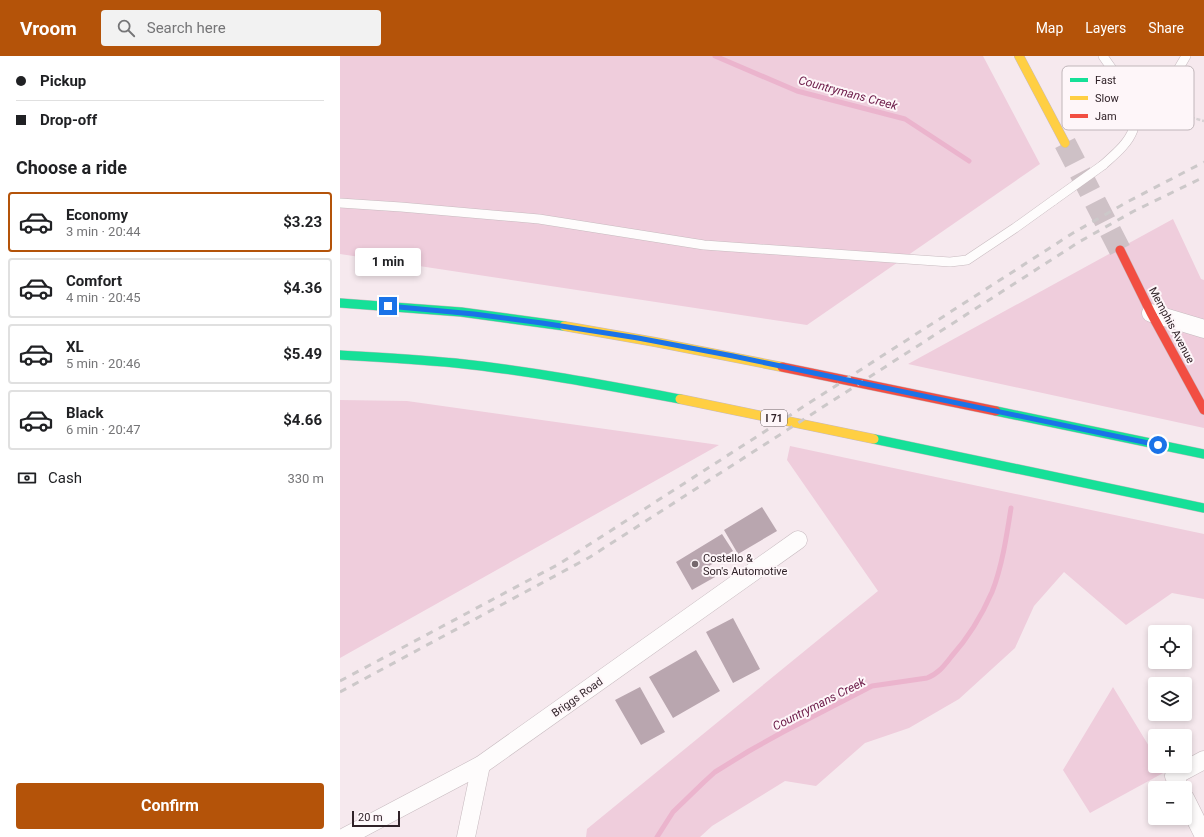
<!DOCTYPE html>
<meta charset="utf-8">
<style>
body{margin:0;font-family:Roboto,sans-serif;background:#f2f2f2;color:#202124;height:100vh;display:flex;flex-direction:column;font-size:15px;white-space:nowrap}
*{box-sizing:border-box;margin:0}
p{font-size:13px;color:#757577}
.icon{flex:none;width:22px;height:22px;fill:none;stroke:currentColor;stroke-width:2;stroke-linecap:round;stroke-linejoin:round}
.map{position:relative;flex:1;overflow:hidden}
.drawer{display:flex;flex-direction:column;background:#fff;width:340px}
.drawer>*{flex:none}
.guide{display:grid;align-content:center;height:88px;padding:0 16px;background:#fff}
.controls{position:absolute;left:808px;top:569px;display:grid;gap:8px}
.controls a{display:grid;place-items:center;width:44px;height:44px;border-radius:4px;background:#fff;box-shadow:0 2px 6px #0003;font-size:20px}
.scale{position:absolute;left:12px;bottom:10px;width:48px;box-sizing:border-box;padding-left:4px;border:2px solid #302228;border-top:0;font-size:11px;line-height:14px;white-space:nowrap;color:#302228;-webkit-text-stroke:3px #fef6f9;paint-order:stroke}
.end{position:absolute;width:18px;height:18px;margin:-9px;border:5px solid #1a73e8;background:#fff;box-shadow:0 0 0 2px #fff}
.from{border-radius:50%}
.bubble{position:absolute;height:28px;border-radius:4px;background:#fff;box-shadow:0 2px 6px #0003;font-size:13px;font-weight:700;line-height:28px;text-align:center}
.guide b{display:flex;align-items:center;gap:14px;height:38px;font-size:15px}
.guide b+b{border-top:1px solid #e0e0e0}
.guide i{width:10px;height:10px;background:#202124}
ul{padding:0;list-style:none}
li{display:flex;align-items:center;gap:12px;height:60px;margin:0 8px 6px;padding:0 8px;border:2px solid #e0e0e0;border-radius:4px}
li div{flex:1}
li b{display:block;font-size:15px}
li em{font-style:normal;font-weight:700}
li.current{border-color:#b45309}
li>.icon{width:36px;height:36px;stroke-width:1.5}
h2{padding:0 16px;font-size:18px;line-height:48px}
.pay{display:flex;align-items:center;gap:10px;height:44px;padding:0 16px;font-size:15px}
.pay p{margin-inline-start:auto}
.button{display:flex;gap:8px;margin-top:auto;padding:8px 16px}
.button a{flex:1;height:46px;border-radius:4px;background:#b45309;color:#fff;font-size:16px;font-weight:700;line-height:46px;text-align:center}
header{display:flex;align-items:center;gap:24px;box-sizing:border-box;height:56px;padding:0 20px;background:#b45309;color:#fff}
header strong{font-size:19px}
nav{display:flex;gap:22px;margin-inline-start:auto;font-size:14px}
.search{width:280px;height:36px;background:#f2f2f2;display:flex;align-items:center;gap:10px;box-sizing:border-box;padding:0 14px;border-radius:4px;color:#757577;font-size:15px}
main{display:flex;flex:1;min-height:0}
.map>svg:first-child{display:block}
</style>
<header>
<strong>Vroom</strong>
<div class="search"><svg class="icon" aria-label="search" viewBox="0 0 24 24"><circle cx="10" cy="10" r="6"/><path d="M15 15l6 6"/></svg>Search here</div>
<nav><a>Map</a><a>Layers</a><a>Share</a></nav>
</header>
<main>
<section class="drawer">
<div class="guide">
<b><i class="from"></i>Pickup</b>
<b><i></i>Drop-off</b>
</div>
<h2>Choose a ride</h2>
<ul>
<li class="current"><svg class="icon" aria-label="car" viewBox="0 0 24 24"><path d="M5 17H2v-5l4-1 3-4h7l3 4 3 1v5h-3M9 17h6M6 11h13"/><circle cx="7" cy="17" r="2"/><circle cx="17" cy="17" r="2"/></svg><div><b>Economy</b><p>3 min · 20:44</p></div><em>$3.23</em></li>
<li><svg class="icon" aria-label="car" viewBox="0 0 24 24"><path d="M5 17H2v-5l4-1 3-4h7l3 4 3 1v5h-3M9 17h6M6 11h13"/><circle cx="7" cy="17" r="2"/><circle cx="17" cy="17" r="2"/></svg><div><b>Comfort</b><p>4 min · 20:45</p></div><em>$4.36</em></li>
<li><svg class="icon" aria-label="car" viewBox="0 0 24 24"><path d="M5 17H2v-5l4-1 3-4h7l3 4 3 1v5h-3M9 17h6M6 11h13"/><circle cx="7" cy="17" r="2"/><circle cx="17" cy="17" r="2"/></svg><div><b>XL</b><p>5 min · 20:46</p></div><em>$5.49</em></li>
<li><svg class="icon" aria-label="car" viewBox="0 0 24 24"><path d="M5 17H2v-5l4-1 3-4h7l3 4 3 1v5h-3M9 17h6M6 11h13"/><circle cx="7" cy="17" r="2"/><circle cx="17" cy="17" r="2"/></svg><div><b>Black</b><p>6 min · 20:47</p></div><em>$4.66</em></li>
</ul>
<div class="pay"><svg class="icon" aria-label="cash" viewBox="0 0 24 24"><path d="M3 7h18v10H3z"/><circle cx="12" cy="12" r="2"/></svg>Cash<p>330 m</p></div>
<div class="button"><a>Confirm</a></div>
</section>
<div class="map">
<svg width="864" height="781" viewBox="0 0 864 781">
<rect width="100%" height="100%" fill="#f6e9ee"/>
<!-- green -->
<path fill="#efcddc" d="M0,0H643L700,108L467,269L0,198Z
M833,163L861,223L864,224V372L568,308Z
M0,344L67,345L379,389L0,602Z
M450,390L864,478V543L832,537L786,569L724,516L694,550L675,592L619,643L569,672L525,687L476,730L445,725L372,770L360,781H246L247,773L538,535L447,404Z
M773,631L815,700V710H821L825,716L750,757L723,714Z"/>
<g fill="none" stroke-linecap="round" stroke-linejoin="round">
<!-- stream -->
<path stroke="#ebb4cd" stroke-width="5" d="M375,0L457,35L565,63L629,105
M317,781L333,756L364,726L375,716L409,695L443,676L532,630L587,622C598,618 604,610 611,601C628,582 642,559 652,536C662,511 667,478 671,452"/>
</g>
<!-- building -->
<path fill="#b9a6af" d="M422,451L437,475L398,498L384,474Z
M382,478L393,495L369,510L375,521L352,534L336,506Z
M393,562L420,613L393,627L366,576Z
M356,594L380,635L333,662L309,621Z
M300,631L325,676L301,689L275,644Z"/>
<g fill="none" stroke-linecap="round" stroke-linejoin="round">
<!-- secondary-tunnel -->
<path stroke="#cec1c6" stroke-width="22" stroke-dasharray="22 11" stroke-linecap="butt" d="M725,87L780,194"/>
<defs>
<path id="lane" d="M763,0C776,20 802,48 793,74C788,88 774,99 763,109
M789,39L819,46L846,0
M0,147L61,151L199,163L364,189L610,206L627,204L675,172L714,144"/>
<path id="street" d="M811,257L864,273
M840,732L834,720L864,704
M845,742L864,780
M5,781L141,709L458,484
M126,781L141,709"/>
<path id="fast" d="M0,247L121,256L224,270
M0,299C38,301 77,303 115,307C191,315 265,329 340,343
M656,355L864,398
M534,383L864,452"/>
<path id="slow" d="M679,0L725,87
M224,270L315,286L442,311
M340,343L534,383"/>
<path id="jam" d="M780,194L811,257L864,354
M442,311L656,355"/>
</defs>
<!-- lane casing -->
<use href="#lane" stroke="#c7babf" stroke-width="10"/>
<!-- street casing -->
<use href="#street" stroke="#c7babf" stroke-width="19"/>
<!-- fast casing -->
<use href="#fast" stroke="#c7babf" stroke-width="10"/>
<!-- slow casing -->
<use href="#slow" stroke="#c7babf" stroke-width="10"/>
<!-- jam casing -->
<use href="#jam" stroke="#c7babf" stroke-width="10"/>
<!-- path -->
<path stroke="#d7d2d4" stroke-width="2.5" stroke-dasharray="4 2" stroke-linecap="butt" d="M829,51L846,60L864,65"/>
<!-- lane -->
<use href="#lane" stroke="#fefcfc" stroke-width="9"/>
<!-- street -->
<use href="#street" stroke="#fefcfc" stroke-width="18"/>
<!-- fast -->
<use href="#fast" stroke="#16e098" stroke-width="9"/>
<!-- slow -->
<use href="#slow" stroke="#ffcf43" stroke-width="9"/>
<!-- jam -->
<use href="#jam" stroke="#f24e42" stroke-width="9"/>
<!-- rail -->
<path stroke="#ccc8c9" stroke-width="3" stroke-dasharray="7 7" stroke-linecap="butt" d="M0,625L219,508L733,177L789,145L864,106
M0,636L250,501L739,186L794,155L864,121"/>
<defs>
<path id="lane-bridge" d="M714,144L763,109"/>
</defs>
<!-- lane-bridge casing -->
<use href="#lane-bridge" stroke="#c7babf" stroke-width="10" stroke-linecap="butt"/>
<!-- lane-bridge -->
<use href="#lane-bridge" stroke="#fefcfc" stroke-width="9"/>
</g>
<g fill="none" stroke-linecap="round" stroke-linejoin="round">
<!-- route -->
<path stroke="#1a73e8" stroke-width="5" d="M48,250L134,258L202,267L298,282L393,300L818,389"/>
</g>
<!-- markers -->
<circle fill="#75686d" stroke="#fef6f9" stroke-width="1.5" cx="355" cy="508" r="4"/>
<g text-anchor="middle" stroke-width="4" stroke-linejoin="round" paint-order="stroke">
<!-- shield labels -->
<rect fill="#fef6f9" stroke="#6e6267" stroke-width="1" x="421" y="354" width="26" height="16" rx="3"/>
<g font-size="10" font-weight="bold" fill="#302228">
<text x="434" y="366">I 71</text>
</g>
<!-- street labels -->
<g font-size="11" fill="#302228" stroke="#fef6f9">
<text transform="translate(832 269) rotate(62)" y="4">Memphis Avenue</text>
<text transform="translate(237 641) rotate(-35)" y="4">Briggs Road</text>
</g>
<!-- poi labels -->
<g font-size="11" fill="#302228" stroke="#fef6f9" text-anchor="start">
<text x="363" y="506">Costello &amp;<tspan x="363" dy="13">Son's Automotive</tspan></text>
</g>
<!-- water labels -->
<g font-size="12" font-style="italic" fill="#6b1947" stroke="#fef6f9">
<text transform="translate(508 37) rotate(15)" y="4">Countrymans Creek</text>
<text transform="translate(479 648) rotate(-27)" y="4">Countrymans Creek</text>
</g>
</g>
<!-- legend -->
<rect x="722" y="10" width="132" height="64" rx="6" fill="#fef6f9" stroke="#c0b6ba" stroke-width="1"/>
<rect x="730" y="22" width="18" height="4" fill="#16e098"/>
<rect x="730" y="40" width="18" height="4" fill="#ffcf43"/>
<rect x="730" y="58" width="18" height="4" fill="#f24e42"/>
<g font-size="11" fill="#302228">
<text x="755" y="28">Fast</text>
<text x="755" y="46">Slow</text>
<text x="755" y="64">Jam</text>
</g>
</svg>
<div class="controls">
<a><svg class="icon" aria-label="locate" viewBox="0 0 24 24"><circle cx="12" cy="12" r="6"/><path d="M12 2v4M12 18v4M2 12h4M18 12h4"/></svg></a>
<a><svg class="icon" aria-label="layers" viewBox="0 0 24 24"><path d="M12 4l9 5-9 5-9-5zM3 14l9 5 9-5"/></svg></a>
<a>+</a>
<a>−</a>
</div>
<div class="scale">20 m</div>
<i class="end from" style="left:818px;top:389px"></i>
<i class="end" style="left:48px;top:250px"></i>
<div class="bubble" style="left:15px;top:192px;width:66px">1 min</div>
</div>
</main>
